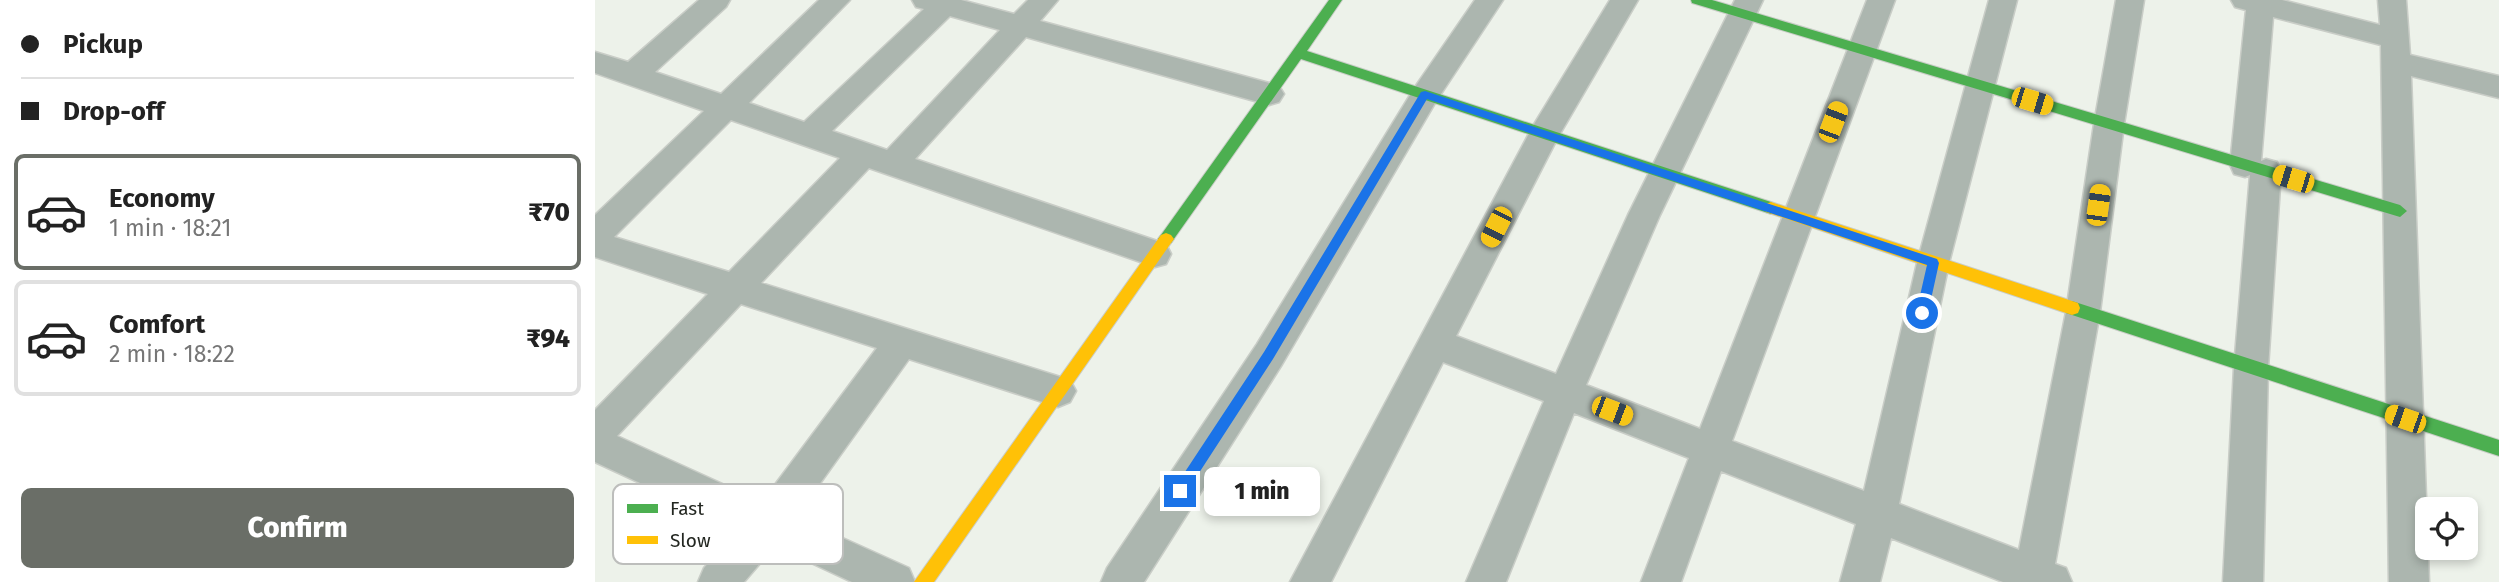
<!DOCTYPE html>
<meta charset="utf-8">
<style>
body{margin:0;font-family:"Fira Sans",sans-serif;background:#f2f2f2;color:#222;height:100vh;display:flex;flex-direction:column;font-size:26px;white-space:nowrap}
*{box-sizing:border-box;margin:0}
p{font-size:23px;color:#767676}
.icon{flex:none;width:38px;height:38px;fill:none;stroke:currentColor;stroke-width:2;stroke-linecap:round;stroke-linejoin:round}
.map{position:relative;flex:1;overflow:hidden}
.panel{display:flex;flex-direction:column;background:#fff;width:595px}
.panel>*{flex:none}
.banner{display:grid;align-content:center;height:154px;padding:0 21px;background:#fff}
.fabs{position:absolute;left:1820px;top:497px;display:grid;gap:14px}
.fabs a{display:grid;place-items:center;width:63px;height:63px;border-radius:10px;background:#fff;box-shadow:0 4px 10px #0003;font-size:35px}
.end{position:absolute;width:32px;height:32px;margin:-16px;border:9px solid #1a73e8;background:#fff;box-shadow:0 0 0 4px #fff}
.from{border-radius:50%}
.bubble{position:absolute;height:49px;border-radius:10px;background:#fff;box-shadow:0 4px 10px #0003;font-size:23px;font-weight:800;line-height:49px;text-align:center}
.car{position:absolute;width:21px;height:42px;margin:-21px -10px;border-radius:9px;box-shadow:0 0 5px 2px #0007;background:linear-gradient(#f5c518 24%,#345 0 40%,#f5c518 0 76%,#345 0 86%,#f5c518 0)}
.banner b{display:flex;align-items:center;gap:24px;height:66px;font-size:26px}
.banner b+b{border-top:2px solid #e0e0e0}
.banner i{width:18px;height:18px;background:#222}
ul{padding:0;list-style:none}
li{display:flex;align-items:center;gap:21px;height:116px;margin:0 14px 10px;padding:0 7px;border:4px solid #e0e0e0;border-radius:10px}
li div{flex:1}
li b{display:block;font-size:26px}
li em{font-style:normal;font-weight:800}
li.on{border-color:#6a6e67}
li>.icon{width:63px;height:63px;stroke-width:1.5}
.button{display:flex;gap:14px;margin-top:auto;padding:14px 21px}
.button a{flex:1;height:80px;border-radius:10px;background:#6a6e67;color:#fff;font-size:28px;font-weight:800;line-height:80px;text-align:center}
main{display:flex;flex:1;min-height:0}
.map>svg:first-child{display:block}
</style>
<main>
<section class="panel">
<div class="banner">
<b><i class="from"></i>Pickup</b>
<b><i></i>Drop-off</b>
</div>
<ul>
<li class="on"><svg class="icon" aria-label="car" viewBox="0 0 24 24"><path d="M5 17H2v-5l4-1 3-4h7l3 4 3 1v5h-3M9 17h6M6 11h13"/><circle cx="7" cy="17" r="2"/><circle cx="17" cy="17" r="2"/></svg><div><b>Economy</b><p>1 min · 18:21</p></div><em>₹70</em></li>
<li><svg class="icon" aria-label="car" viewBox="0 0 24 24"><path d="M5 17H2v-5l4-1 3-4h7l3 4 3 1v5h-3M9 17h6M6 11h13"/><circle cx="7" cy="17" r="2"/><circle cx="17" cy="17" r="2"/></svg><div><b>Comfort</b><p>2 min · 18:22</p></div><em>₹94</em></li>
</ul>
<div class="button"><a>Confirm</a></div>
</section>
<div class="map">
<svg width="1904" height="582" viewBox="0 0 1904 582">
<rect width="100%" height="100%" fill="#edf2ea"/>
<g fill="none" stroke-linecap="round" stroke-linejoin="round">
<defs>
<path id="street" d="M104,0H135L131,7L60,72L126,94L224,0H255L154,103L209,122L329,9L321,7L317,0H366L419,14L433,0H463L445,21L674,83L684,86L689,94L684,102L674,105L431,37L320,159L571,244L576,254L571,264L560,267L274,168L166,283L475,380L481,391L475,402L463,407L314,359L201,517L314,568L320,582H257L180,546L149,582H103L109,568L144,529L0,462V410L113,294L0,257V215L109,111L0,73V52L33,62ZM355,16L405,30L292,150L237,131ZM136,120L245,158L134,272L19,237ZM146,304L282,348L167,502L22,436Z
M880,0H908L840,103L686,366L549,582H506L512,568L662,344L820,87Z
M1015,0H1043L962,139L861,336L961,374L1033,215L1140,0H1168L1065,215L991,385L1105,429L1272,0H1300L1137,441L1269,491L1322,263L1394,0H1422L1354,263L1304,504L1424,550L1471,312L1499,124L1521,0H1549L1529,124L1505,312L1460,564L1471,568L1477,582H1408L1296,538L1285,582H1245L1261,524L1126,471L1086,582H1046L1094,458L979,413L911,582H871L949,401L848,362L736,582H695L938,126Z
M1636,0H1687L1785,25L1783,0H1811L1815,55L1904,76V98L1816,76L1834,582H1794L1786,45L1678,17L1666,161L1671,159L1682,162L1686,171L1673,368L1668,582H1628L1639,368L1655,175L1650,177L1639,174L1635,165L1651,10L1640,7Z"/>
<path id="fast" d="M734,0H747L712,51L1176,202L1183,208L1176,214L706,59L576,243H566L563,239L566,235Z
M1096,0H1117L1805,205L1812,211L1805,217L1097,3Z
M1477,301L1904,440V456L1471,313L1469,308L1471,303Z"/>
<path id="slow" d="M1176,202L1477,301L1483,303L1485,308L1483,313L1477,315L1171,212L1169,208L1171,204Z
M571,233L576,235L579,239L576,243L339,582H319L566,235Z"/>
</defs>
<!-- street casing -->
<use href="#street" stroke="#c9cdc7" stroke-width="3"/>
<!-- fast casing -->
<use href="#fast" stroke="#c9cdc7" stroke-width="2"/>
<!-- slow casing -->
<use href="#slow" stroke="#c9cdc7" stroke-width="2"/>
<!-- street -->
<use href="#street" fill="#acb6af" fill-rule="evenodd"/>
<!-- fast -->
<use href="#fast" fill="#4caf50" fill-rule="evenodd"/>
<!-- slow -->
<use href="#slow" fill="#ffc107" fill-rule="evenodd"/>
</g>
<!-- route -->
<path fill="#1a73e8" d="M830,91L1342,259L1344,263L1333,313L1327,318L1321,313L1332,265L832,99L678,359L589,496H580V487L669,352L826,92Z"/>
<!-- legend -->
<rect x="18" y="484" width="230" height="80" rx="10" fill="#fff" stroke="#bdbebc" stroke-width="2"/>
<rect x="32" y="504" width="31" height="9" fill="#4caf50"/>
<rect x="32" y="536" width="31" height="8" fill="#ffc107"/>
<g font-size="19" fill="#232721">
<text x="75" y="515">Fast</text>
<text x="75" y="547">Slow</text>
</g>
</svg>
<div class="fabs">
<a><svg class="icon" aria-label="locate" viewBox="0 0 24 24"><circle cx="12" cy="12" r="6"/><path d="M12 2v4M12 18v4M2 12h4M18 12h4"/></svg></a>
</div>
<i class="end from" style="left:1327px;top:313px"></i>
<i class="end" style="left:585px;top:491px"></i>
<div class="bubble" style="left:609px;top:467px;width:116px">1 min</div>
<i class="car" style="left:1437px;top:101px;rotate:107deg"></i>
<i class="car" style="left:1238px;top:122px;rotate:21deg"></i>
<i class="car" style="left:1698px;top:179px;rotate:287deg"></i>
<i class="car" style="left:1503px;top:205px;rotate:8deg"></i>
<i class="car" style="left:901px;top:227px;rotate:207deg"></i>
<i class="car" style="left:1017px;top:411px;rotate:111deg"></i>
<i class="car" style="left:1810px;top:419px;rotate:289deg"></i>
</div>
</main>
